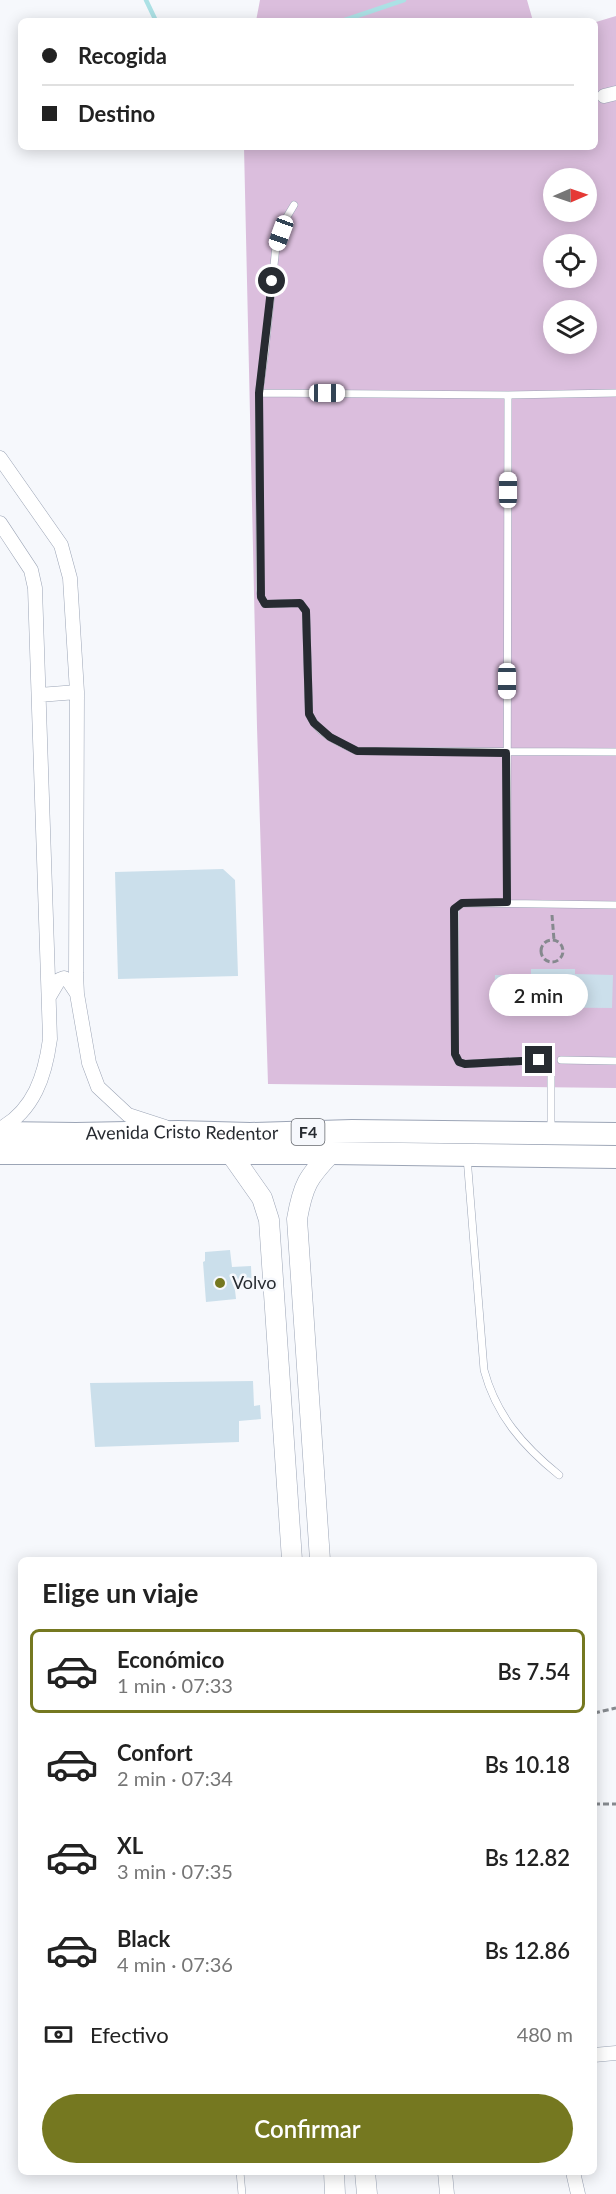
<!DOCTYPE html>
<html lang="es">
<meta charset="utf-8">
<style>
body{margin:0;font-family:Lato,sans-serif;background:#f6f6f6;color:#222;height:100vh;display:flex;flex-direction:column;font-size:22px;white-space:nowrap}
*{box-sizing:border-box;margin:0}
p{font-size:20px;color:#767676}
.icon{flex:none;width:33px;height:33px;fill:none;stroke:currentColor;stroke-width:2;stroke-linecap:round;stroke-linejoin:round}
.map{position:relative;flex:1;overflow:hidden}
.details{position:absolute;left:18px;top:1557px;width:579px;height:618px;display:flex;flex-direction:column;background:#fff;border-radius:9px;box-shadow:0 3px 15px #0003}
.details>*{flex:none}
.banner{position:absolute;left:18px;top:18px;width:580px;height:132px;border-radius:9px;box-shadow:0 3px 15px #0003;display:grid;align-content:center;height:132px;padding:0 24px;background:#fff}
.needle{width:39px;rotate:88deg}
.controls{position:absolute;left:543px;top:168px;display:grid;gap:12px}
.controls a{display:grid;place-items:center;width:54px;height:54px;border-radius:50%;background:#fff;box-shadow:0 3px 15px #0003;font-size:30px}
.end{position:absolute;width:27px;height:27px;margin:-14px;border:8px solid #272b31;background:#fff;box-shadow:0 0 0 3px #fff}
.from{border-radius:50%}
.bubble{position:absolute;height:42px;border-radius:21px;background:#fff;box-shadow:0 3px 15px #0003;font-size:20px;font-weight:600;line-height:42px;text-align:center}
.car{position:absolute;width:18px;height:36px;margin:-18px -9px;border-radius:8px;box-shadow:0 0 4px 2px #0007;background:linear-gradient(#fff 24%,#345 0 40%,#fff 0 76%,#345 0 86%,#fff 0)}
.banner b{display:flex;align-items:center;gap:21px;height:57px;font-size:22px}
.banner b+b{border-top:2px solid #e0e0e0}
.banner i{width:15px;height:15px;background:#222}
ul{padding:0;list-style:none}
li{display:flex;align-items:center;gap:18px;height:84px;margin:0 12px 9px;padding:0 12px;border:3px solid transparent;border-radius:9px}
li div{flex:1}
li b{display:block;font-size:22px}
li em{font-style:normal;font-weight:600}
li.current{border-color:#757820}
li>.icon{width:54px;height:54px;stroke-width:1.5}
h2{padding:0 24px;font-size:27px;line-height:72px}
.pay{display:flex;align-items:center;gap:15px;height:66px;padding:0 24px;font-size:22px}
.pay p{margin-inline-start:auto}
.cta{display:flex;gap:12px;margin-top:auto;padding:12px 24px}
.cta a{flex:1;height:69px;border-radius:36px;background:#757820;color:#fff;font-size:24px;font-weight:600;line-height:69px;text-align:center}
.map>svg:first-child{display:block}
</style>
<div class="map">
<svg width="616" height="2194" viewBox="0 0 616 2194">
<rect width="100%" height="100%" fill="#f6f8fc"/>
<!-- green -->
<path fill="#dbbedd" fill-rule="evenodd" d="M260,0H527L533,21H256Z
M616,16V1088L268,1084L257,727L244,147H596V22ZM554,178H586V212H554ZM554,244H586V278H554ZM554,310H586V344H554Z"/>
<g fill="none" stroke-linecap="round" stroke-linejoin="round">
<!-- stream -->
<path stroke="#ace1e5" stroke-width="4.5" d="M146,0L156,21
M342,21L404,0"/>
</g>
<!-- building -->
<path fill="#cbdfeb" d="M223,869L235,880L238,976L118,979L115,872Z
M531,969H575V974L613,975L612,1008L494,1007L495,975L531,976Z
M230,1250L232,1267L251,1266L252,1288L235,1290L236,1299L206,1302L203,1262L205,1261V1252Z
M253,1381L254,1406L260,1405L261,1419L239,1421V1442L95,1447L90,1383Z"/>
<g fill="none" stroke-linecap="round" stroke-linejoin="round">
<defs>
<path id="service" d="M294,205L285,220L276,246L265,351L259,393L260,590L261,597L265,604L300,603L306,611L309,714C318,734 338,742 357,751L616,752
M259,393L508,395L616,393
M507,902L508,395
M539,1060L465,1064L459,1062L455,1054V909L462,903L616,905
M561,1060L616,1061
M551,1064V1131
M467,1157L484,1370C496,1415 523,1446 559,1475
M240,2172L242,2194"/>
<path id="minor" d="M604,96L616,93
M0,458L61,545L70,578L77,692L76,973L77,994L89,1063L98,1087L128,1115L165,1127
M0,523L31,570L35,588L50,1039C45,1076 34,1110 0,1129
M39,695L77,692
M49,997L59,980L64,978L68,980L76,992
M594,2055L616,2053
M445,2172L447,2194
M573,2172L578,2194"/>
<path id="secondary" d="M231,1154L262,1198L269,1220L292,1560
M320,1560L297,1219C303,1185 308,1177 331,1153
M334,2172L335,2194
M365,2172L367,2194"/>
<g id="trunk">
<path id="s1" d="M0,1133L76,1134L178,1132L250,1134L352,1131L616,1134"/>
<path d="M0,1153H331L616,1157"/>
</g>
</defs>
<!-- service casing -->
<use href="#service" stroke="#9ca5b6" stroke-width="8"/>
<!-- minor casing -->
<use href="#minor" stroke="#9ca5b6" stroke-width="15"/>
<!-- secondary casing -->
<use href="#secondary" stroke="#9ca5b6" stroke-width="21"/>
<!-- trunk casing -->
<use href="#trunk" stroke="#9ca5b6" stroke-width="24"/>
<!-- path -->
<path stroke="#85898e" stroke-width="3" stroke-dasharray="6 3" stroke-linecap="butt" d="M552,915L554,940
M541 951a11 11 0 1 1 22 0a11 11 0 1 1-22 0Z
M594,1713L616,1708
M594,1804H616"/>
<!-- service -->
<use href="#service" stroke="#fff" stroke-width="7"/>
<!-- minor -->
<use href="#minor" stroke="#fff" stroke-width="14"/>
<!-- secondary -->
<use href="#secondary" stroke="#fff" stroke-width="20"/>
<!-- trunk -->
<use href="#trunk" stroke="#fff" stroke-width="22"/>
</g>
<g fill="none" stroke-linecap="round" stroke-linejoin="round">
<!-- route -->
<path stroke="#272b31" stroke-width="8" d="M272,281L259,393L261,597L265,604L300,603L306,611L309,714L314,723L330,737L357,751L506,753L507,902L462,903L454,909L455,1054L459,1062L465,1064L539,1060"/>
</g>
<!-- markers -->
<circle fill="#757820" stroke="#f6f8fc" stroke-width="2" cx="220" cy="1283" r="6"/>
<g text-anchor="middle" stroke-width="5" stroke-linejoin="round" paint-order="stroke">
<!-- shield labels -->
<rect fill="#f6f8fc" stroke="#65686e" stroke-width="1.5" x="291.5" y="1119" width="33" height="26" rx="4.5"/>
<g font-size="16" font-weight="bold" fill="#272b31">
<text x="308" y="1138">F4</text>
</g>
<!-- street labels -->
<g font-size="18" fill="#272b31" stroke="#f6f8fc">
<text dy="6" stroke="none"><textPath href="#s1" startOffset="182">Avenida Cristo Redentor</textPath></text>
</g>
<!-- poi labels -->
<g font-size="18" fill="#272b31" stroke="#f6f8fc" text-anchor="start">
<text x="232" y="1289">Volvo</text>
</g>
</g>
</svg>
<div class="controls">
<a><svg class="needle" viewBox="-14 -14 28 28"><path d="M0-13l5 13h-10z" fill="#e53935"/><path d="M0 13l5-13h-10z" fill="#767676"/></svg></a>
<a><svg class="icon" aria-label="locate" viewBox="0 0 24 24"><circle cx="12" cy="12" r="6"/><path d="M12 2v4M12 18v4M2 12h4M18 12h4"/></svg></a>
<a><svg class="icon" aria-label="layers" viewBox="0 0 24 24"><path d="M12 4l9 5-9 5-9-5zM3 14l9 5 9-5"/></svg></a>
</div>
<i class="end from" style="left:272px;top:281px"></i>
<i class="end" style="left:539px;top:1060px"></i>
<div class="bubble" style="left:489px;top:974px;width:99px">2 min</div>
<i class="car" style="left:281px;top:233px;rotate:200deg"></i>
<i class="car" style="left:327px;top:393px;rotate:90deg"></i>
<i class="car" style="left:508px;top:490px;rotate:0deg"></i>
<i class="car" style="left:507px;top:681px;rotate:180deg"></i>
<div class="banner">
<b><i class="from"></i>Recogida</b>
<b><i></i>Destino</b>
</div>
<section class="details">
<h2>Elige un viaje</h2>
<ul>
<li class="current"><svg class="icon" aria-label="car" viewBox="0 0 24 24"><path d="M5 17H2v-5l4-1 3-4h7l3 4 3 1v5h-3M9 17h6M6 11h13"/><circle cx="7" cy="17" r="2"/><circle cx="17" cy="17" r="2"/></svg><div><b>Económico</b><p>1 min · 07:33</p></div><em>Bs 7.54</em></li>
<li><svg class="icon" aria-label="car" viewBox="0 0 24 24"><path d="M5 17H2v-5l4-1 3-4h7l3 4 3 1v5h-3M9 17h6M6 11h13"/><circle cx="7" cy="17" r="2"/><circle cx="17" cy="17" r="2"/></svg><div><b>Confort</b><p>2 min · 07:34</p></div><em>Bs 10.18</em></li>
<li><svg class="icon" aria-label="car" viewBox="0 0 24 24"><path d="M5 17H2v-5l4-1 3-4h7l3 4 3 1v5h-3M9 17h6M6 11h13"/><circle cx="7" cy="17" r="2"/><circle cx="17" cy="17" r="2"/></svg><div><b>XL</b><p>3 min · 07:35</p></div><em>Bs 12.82</em></li>
<li><svg class="icon" aria-label="car" viewBox="0 0 24 24"><path d="M5 17H2v-5l4-1 3-4h7l3 4 3 1v5h-3M9 17h6M6 11h13"/><circle cx="7" cy="17" r="2"/><circle cx="17" cy="17" r="2"/></svg><div><b>Black</b><p>4 min · 07:36</p></div><em>Bs 12.86</em></li>
</ul>
<div class="pay"><svg class="icon" aria-label="cash" viewBox="0 0 24 24"><path d="M3 7h18v10H3z"/><circle cx="12" cy="12" r="2"/></svg>Efectivo<p>480 m</p></div>
<div class="cta"><a>Confirmar</a></div>
</section>
</div>
